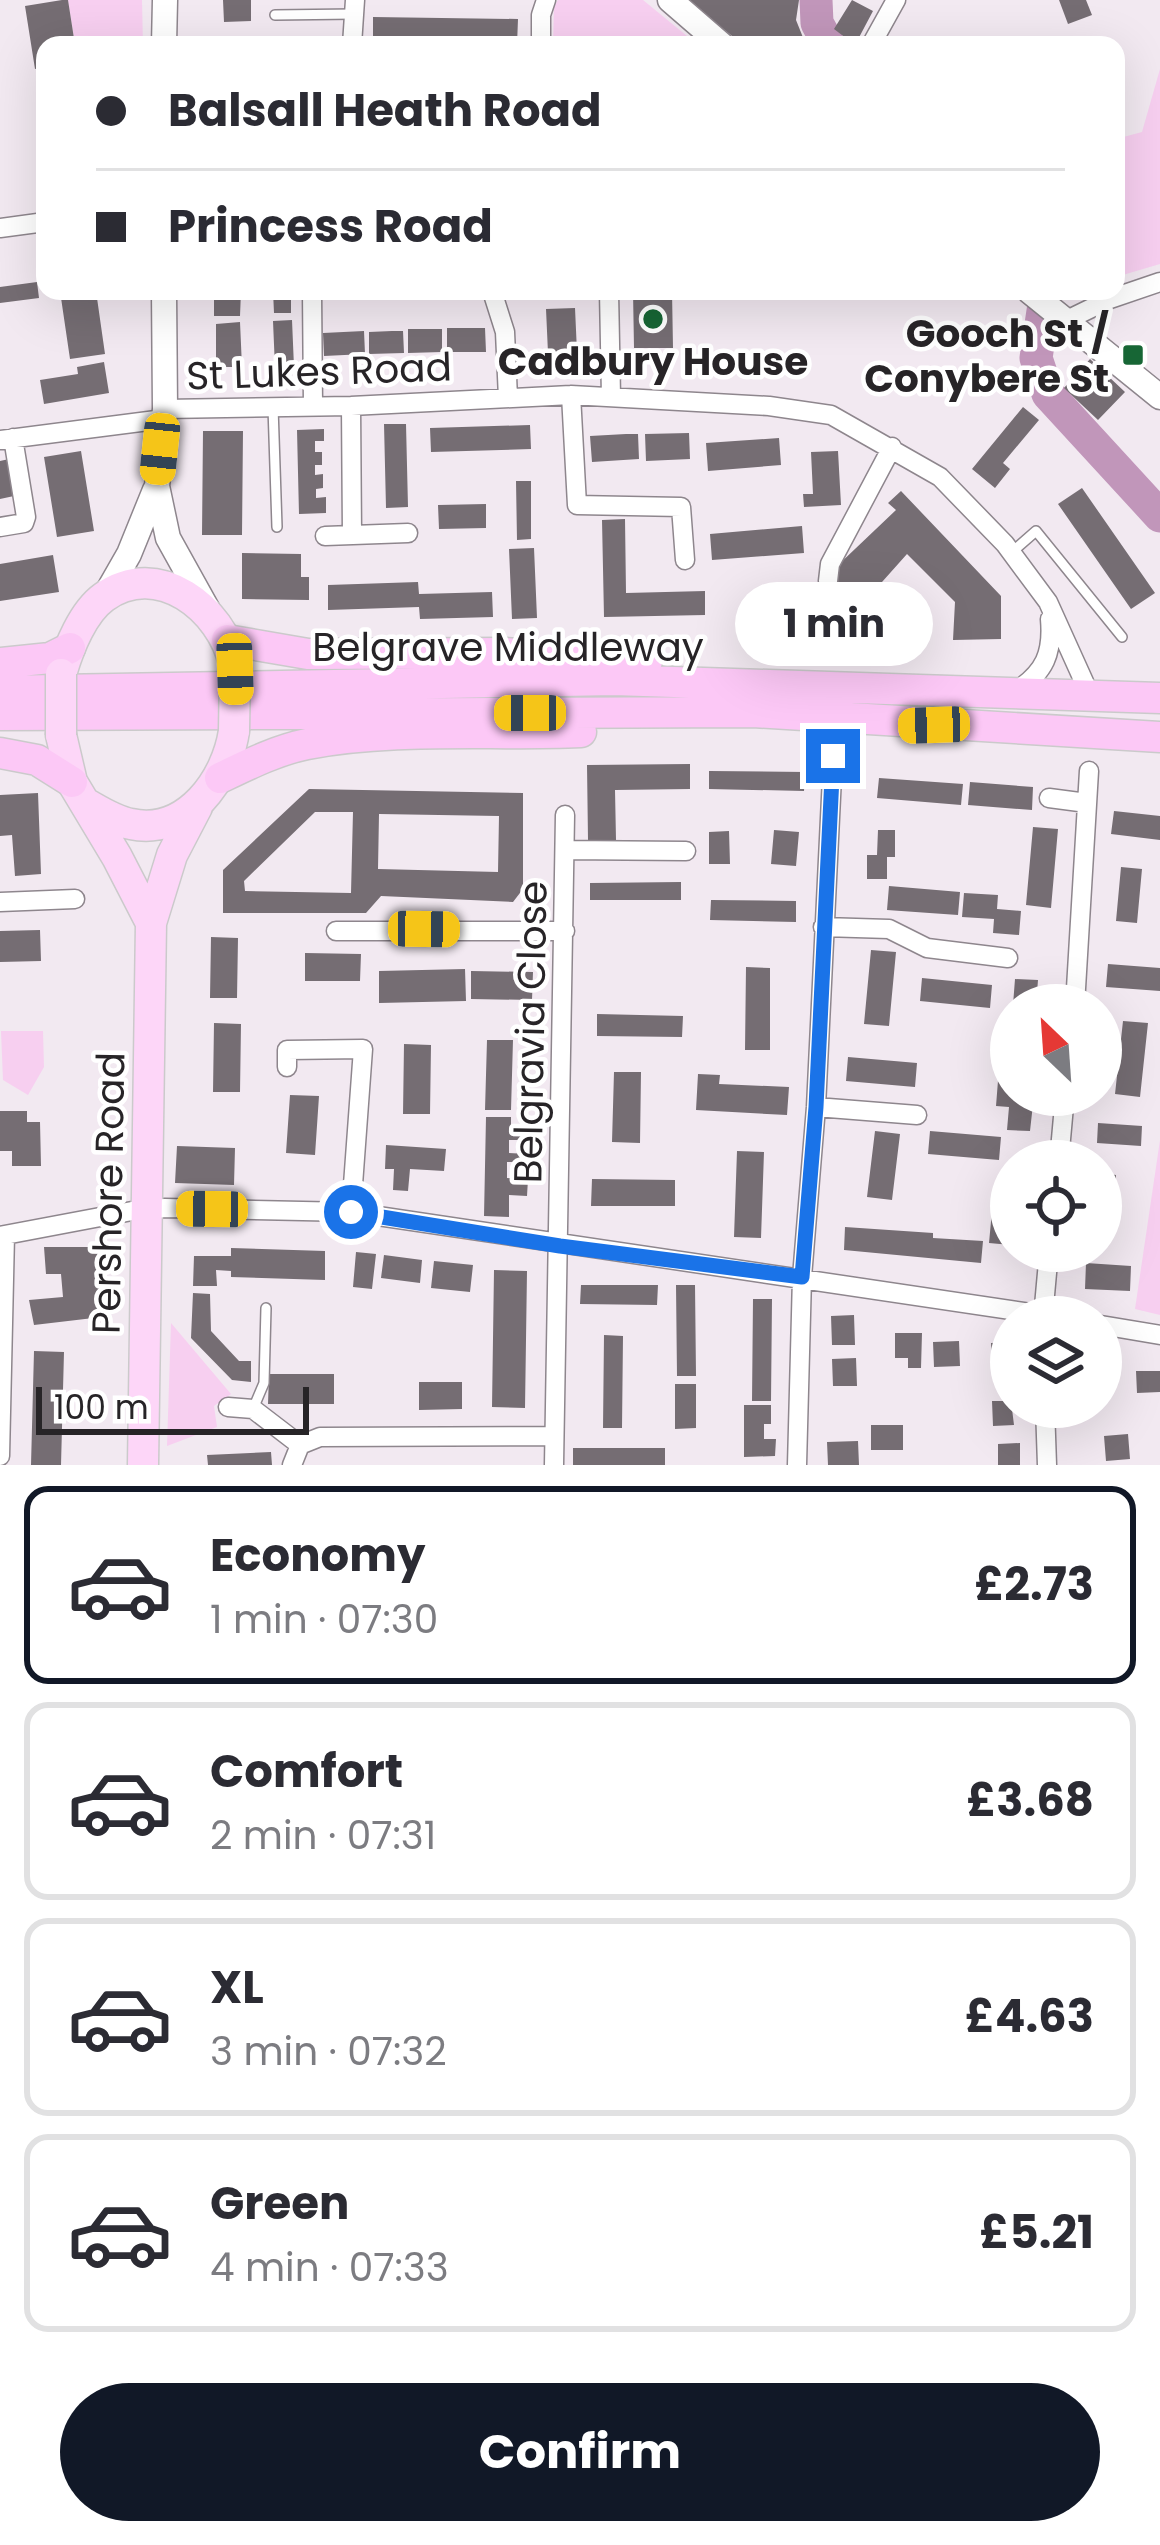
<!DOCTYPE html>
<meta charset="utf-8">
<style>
body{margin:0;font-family:Poppins,sans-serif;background:#f7f7f7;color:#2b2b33;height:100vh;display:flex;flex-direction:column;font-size:45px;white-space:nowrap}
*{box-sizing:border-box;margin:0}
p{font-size:39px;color:#7c7c81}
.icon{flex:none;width:66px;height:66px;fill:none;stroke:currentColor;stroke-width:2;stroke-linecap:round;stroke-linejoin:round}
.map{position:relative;height:1465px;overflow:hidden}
.drawer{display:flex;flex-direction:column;background:#fff;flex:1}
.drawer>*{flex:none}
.top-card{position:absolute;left:36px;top:36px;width:1089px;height:264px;border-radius:24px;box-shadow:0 12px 48px #0002;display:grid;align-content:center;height:264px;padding:0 60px;background:#fff}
.needle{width:78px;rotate:335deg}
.fabs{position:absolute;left:990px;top:984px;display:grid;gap:24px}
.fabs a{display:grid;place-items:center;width:132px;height:132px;border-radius:50%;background:#fff;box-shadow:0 12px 48px #0002;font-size:60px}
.scale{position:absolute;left:36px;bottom:30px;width:273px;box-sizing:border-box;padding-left:12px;border:6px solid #272427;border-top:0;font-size:33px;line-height:42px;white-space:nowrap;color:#272427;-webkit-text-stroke:9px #fff;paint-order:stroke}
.end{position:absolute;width:54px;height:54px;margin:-27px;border:15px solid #1a73e8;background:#fff;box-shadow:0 0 0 6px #fff}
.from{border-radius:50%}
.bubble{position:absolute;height:84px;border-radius:42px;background:#fff;box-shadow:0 12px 48px #0002;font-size:39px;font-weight:700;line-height:84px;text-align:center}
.car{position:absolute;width:36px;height:72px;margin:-36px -18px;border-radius:15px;box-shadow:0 0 9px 3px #0007;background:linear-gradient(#f5c518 24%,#345 0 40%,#f5c518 0 76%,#345 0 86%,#f5c518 0)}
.top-card b{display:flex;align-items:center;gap:42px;height:114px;font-size:45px}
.top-card b+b{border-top:3px solid #e1e1e2}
.top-card i{width:30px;height:30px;background:#2b2b33}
ul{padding:21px 0 0;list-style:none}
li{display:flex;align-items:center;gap:36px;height:198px;margin:0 24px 18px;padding:0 36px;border:6px solid #e1e1e2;border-radius:24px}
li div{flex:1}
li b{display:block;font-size:45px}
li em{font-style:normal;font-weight:700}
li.active{border-color:#111827}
li>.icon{width:108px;height:108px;stroke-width:1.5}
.cta{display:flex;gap:24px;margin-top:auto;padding:24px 60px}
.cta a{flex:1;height:138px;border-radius:72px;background:#111827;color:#fff;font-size:48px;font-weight:700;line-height:138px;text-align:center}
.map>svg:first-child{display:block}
</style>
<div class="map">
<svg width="1160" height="1465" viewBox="0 0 1160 1465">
<rect width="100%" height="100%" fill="#f2e9f1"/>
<!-- green -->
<path fill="#f7cff0" d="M68,0H142L143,45H75Z
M558,0H643L698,45H553L554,6Z
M1160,69V264L1116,277V139L1142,132Z
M1,1031H43L44,1067L28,1095L3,1080Z
M1160,1140V1315L1135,1309Z
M171,1323L231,1394L214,1406L217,1427L167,1446Z"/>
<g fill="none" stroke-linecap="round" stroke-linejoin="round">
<!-- river -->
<path stroke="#c196ba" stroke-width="33" d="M816,0L817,23L829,45
M1046,291L1036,358L1048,394L1160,516"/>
</g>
<!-- building -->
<path fill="#756d73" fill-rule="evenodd" d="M62,0H68L75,45H45V67L35,69L25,6Z
M223,0H251V21L224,22Z
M685,0H799L796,20L806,45H744Z
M852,0L873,11L855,45L834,29Z
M1059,0H1086L1092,15L1068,24Z
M373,17L518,19L517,45L373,43Z
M37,282L39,298L0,303V287Z
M60,291H96L105,354L70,359Z
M214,291H241L240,316H214Z
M273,291H291V313H274Z
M633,291H672L673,348H634Z
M575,308L577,352L548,353L546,309Z
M292,320L294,367L275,368L273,321Z
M240,322L242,367H216V324Z
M447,328H485L486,352H447Z
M408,329H442V352L408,353Z
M364,331L365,354L324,356L323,333Z
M392,331H403L404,353L369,354V332Z
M1090,359L1125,392L1098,420L1064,388Z
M104,362L109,393L44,404L40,380L78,374L77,367Z
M1023,407L1039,420L1003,463L1010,469L995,488L972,469Z
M384,424H406L408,507L386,508Z
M530,425L531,449L431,452L430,428Z
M324,429V441H315V452H322V465H315V475L323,474V488L316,489V498L326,497V513L299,514L297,430Z
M203,431H243L242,535H202Z
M689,433L690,459L646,461L645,434Z
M626,434H638L639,459L592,462L590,436Z
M779,438L781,465L708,471L706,443Z
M81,451L94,531L57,537L44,457Z
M838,451L841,505L804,507L803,494H813L811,452Z
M9,459L14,496L0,499V461Z
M516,481H531V539L517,540Z
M1082,488L1155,593L1131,609L1058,504Z
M901,491L1001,596V639L953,640L955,602L907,554L882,582V638L836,640L835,568L896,510L888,503Z
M486,504V528L439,529L438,505Z
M625,519L626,593L705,591V615L604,617L602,520Z
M802,526L804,553L712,560L710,534Z
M534,548L537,618L512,619L509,549Z
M242,553L301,554V577H309V600L242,599Z
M53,555L59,592L0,601V564Z
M418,582L419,594L492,592L493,617L420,619L419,607L328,610V585Z
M690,764V789L615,790L616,840H588L587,765Z
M709,771L805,772L804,791L709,789Z
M879,778L963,784L961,805L877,798Z
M970,782L1033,787L1032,810L968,805Z
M309,789L523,793V889L513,902L381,896L366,913H223V870ZM315,812H353L351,893L245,891L244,881ZM379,814L499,816L498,872L378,869Z
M38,793L41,874L15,876L12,835L0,836V795Z
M1114,811L1160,816V840L1111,834Z
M1033,827L1058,829L1051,908L1026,905Z
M774,830L799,832L796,866L771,864Z
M878,830H895V857H887V879H867V855H877Z
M729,831L730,864H709V832Z
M1121,867L1142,869L1137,923L1116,921Z
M681,882V900H590V883Z
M889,886L960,892L958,915L887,910Z
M964,893L998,895L997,909L1021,911L1019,935L993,933L994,919L962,917Z
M711,900L796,901V922L710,920Z
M40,930L41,961L0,962V931Z
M211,937L238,938L237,998H210Z
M871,950L896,952L889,1026L864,1024Z
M305,953L361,954L360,981H305Z
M1108,964L1160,968V991L1106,987Z
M746,967L770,968V1050H745Z
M465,969L466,1001L379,1003V971Z
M471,971L533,972L532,1000L471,999Z
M922,978L992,985L990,1008L920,1001Z
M1015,979L1038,980L1036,1005H1013Z
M597,1014L683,1016L682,1037L597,1036Z
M1123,1021L1148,1023L1140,1097L1115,1094Z
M214,1023L241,1024L240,1092H213Z
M1002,1030H1011V1095H1021L1020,1103L1033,1104L1030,1131L1007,1130L1009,1107L996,1106Z
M487,1040H513L511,1110H485Z
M404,1044L431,1045L430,1114H403Z
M848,1057L917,1063L915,1087L846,1081Z
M614,1072H641L640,1143L612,1142Z
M698,1074L720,1075L719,1084L789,1087L787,1115L696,1110Z
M290,1095L319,1096L315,1155L286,1153Z
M0,1111H27V1122H40L41,1166H12V1151H0Z
M486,1117H511V1126H527V1140H509V1153L527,1154V1162H507V1178L528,1179L527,1196L509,1195V1217L484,1216Z
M1098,1123L1142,1126L1141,1146L1097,1143Z
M875,1131L900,1134L892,1200L867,1197Z
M930,1131L1001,1137L999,1160L928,1154Z
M386,1145L446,1149L444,1171L410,1169L408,1191L393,1190L394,1169H385Z
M177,1146L235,1148L234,1185L175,1183Z
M737,1151L764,1152L761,1238L734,1237Z
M1101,1173L1116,1175L1112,1227L1101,1226Z
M592,1179L675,1180V1206H591Z
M993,1200L1011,1201V1245L989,1243Z
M845,1227L933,1233V1238L983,1241L981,1263L844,1250Z
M44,1247H95L104,1259L102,1317L34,1325L29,1300L63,1297L61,1274H46Z
M231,1248L325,1251V1280L231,1277V1271L216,1270L217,1286H193L194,1256H231Z
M356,1252L376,1254L372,1289L353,1287Z
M384,1255L422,1260L420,1283L381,1278Z
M434,1261L473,1265L470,1292L431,1288Z
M1086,1263L1131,1266L1130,1291L1085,1289Z
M494,1270L527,1271L525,1408L492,1407Z
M581,1285H658L657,1305L580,1304Z
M676,1285H695L696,1376H677Z
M193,1293L210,1294L211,1331L239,1361H251V1382L232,1380L191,1338Z
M753,1299H772L771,1401H752Z
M854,1315L855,1345H832L831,1316Z
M895,1333H922L921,1368H908V1358H895Z
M604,1335L623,1336L622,1428H603Z
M959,1341L960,1366L934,1367L933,1342Z
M1011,1342V1360L992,1361L991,1343Z
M34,1351L64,1352L61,1465H31Z
M856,1358L857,1386H833L832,1359Z
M1136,1371H1160V1392L1137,1393Z
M269,1374H334V1404H268Z
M419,1382H462V1409L419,1410Z
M675,1384H696V1428L675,1429Z
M992,1401H1011L1014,1425L993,1426Z
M744,1405H771V1424H764V1439H776L775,1456L744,1457Z
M871,1425H903V1450H871Z
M1128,1434L1130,1459L1106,1461L1104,1436Z
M858,1441L859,1465H828L827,1442Z
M1020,1443V1465H998V1444Z
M573,1448H665V1465H573Z
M271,1452L272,1465H208L207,1455Z"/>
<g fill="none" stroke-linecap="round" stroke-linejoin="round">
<defs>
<path id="service" d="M275,15L354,14
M273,407L277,527
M1011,553L1036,531L1122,637
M253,1409L264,1383L266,1308"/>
<path id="minor" d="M352,45L355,0
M541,45V15L546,0
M871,45L896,0
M0,228L45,222
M312,291L313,406
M492,291L505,332L508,398
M609,291L611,397
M1069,319L1110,299L1160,282
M571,395L577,505L681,507L685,560
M351,406L352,535
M165,409L351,406L571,395L769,406L831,415L940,477L1005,544L1048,602L1090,695
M0,440L164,419
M0,527L24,523L26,517L13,438
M325,536L408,533
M828,581L830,564L892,447
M1016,691C1045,672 1053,653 1050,619
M1049,798L1087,803
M565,850L686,851
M0,902L75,899
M823,927L889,929L927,948L1008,958
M336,931H565
M1075,1005L1089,771
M287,1067V1050L363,1049L351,1212
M816,1107L917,1115
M1059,1161L1065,1095
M0,1236L132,1211L165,1208L351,1212L1058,1317
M1043,1317L1049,1251
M1101,1325L1160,1335
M228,1407L253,1409L300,1445
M1045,1407L1047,1465
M0,1456L5,1235
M292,1465L300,1445L320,1437L554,1436
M554,1465L565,815
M797,1465L802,1277L816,1107L833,756"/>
<path id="tertiary" d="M670,0L722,45
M164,45L165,0
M164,291L165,409L157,486L168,538L208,610
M1029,291L1160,397
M105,596L129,554L155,490"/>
<path id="primary" d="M62,671C69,647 83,612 104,597C158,558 222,609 234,664
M61,735L72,782L117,857L151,923
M87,804C101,812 115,821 131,824C187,836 227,779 234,731
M143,1465L151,923L172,855L197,807"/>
<path id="trunk" d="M227,640L308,654L505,653L647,661
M0,663L50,658L70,648
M0,691L614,680L1160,698
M0,715L753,712L1160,737
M0,753L37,760L72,782
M220,778C247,765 277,750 307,744C394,727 493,736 581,732"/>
</defs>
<!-- service casing -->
<use href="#service" stroke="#8e868d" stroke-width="12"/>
<!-- minor casing -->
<use href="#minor" stroke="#8e868d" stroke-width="21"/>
<!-- tertiary casing -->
<use href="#tertiary" stroke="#8e868d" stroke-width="27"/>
<!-- primary casing -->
<use href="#primary" stroke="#cbcacb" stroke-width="33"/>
<!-- trunk casing -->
<use href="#trunk" stroke="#cbcacb" stroke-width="33"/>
<!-- service -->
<use href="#service" stroke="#fff" stroke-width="9"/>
<!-- minor -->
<use href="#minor" stroke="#fff" stroke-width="18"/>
<!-- tertiary -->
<use href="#tertiary" stroke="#fff" stroke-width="24"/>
<!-- primary -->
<use href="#primary" stroke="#fdd6f8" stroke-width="30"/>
<!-- trunk -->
<use href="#trunk" stroke="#fcc8f6" stroke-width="30"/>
<defs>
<path id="primary-bridge" d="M61,674V735
M234,731L235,669"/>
</defs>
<!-- primary-bridge casing -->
<use href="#primary-bridge" stroke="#cbcacb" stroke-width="33" stroke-linecap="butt"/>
<!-- primary-bridge -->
<use href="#primary-bridge" stroke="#fdd6f8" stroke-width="30"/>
</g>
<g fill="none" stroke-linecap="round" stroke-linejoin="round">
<!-- route -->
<path stroke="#1a73e8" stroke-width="15" d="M351,1212L560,1246L802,1277L816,1107L833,756"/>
</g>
<!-- markers -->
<g fill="#176635" stroke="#fff" stroke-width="4.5">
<circle cx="653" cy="319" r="12"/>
<rect x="1121" y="343" width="24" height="24" rx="6"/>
</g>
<g text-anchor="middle" stroke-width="9" stroke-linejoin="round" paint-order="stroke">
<!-- poi labels -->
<g font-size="39" font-weight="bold" fill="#272427" stroke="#fff" text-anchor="end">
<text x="1109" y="347">Gooch St /<tspan x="1109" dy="45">Conybere St</tspan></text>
<text x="653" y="375" text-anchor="middle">Cadbury House</text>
</g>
<!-- street labels -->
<g font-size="39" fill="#272427" stroke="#fff">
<text transform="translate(319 371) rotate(-2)" y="14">St Lukes Road</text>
<text x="508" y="661">Belgrave Middleway</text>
<text transform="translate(530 1032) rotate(-89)" y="14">Belgravia Close</text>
<text transform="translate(108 1193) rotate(-89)" y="14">Pershore Road</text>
</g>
</g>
</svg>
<div class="fabs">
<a><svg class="needle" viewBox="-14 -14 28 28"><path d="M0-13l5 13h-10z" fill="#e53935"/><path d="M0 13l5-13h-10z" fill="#7c7c81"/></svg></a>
<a><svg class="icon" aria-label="locate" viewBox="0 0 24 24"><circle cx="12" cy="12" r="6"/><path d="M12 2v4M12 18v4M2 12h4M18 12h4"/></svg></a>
<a><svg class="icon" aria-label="layers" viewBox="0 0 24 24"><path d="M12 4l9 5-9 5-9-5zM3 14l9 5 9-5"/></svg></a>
</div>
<div class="scale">100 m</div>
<i class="end from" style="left:351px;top:1212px"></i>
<i class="end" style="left:833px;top:756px"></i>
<div class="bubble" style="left:735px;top:582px;width:198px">1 min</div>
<i class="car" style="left:160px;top:449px;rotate:186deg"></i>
<i class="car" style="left:235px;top:669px;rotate:178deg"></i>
<i class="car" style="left:530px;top:713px;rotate:270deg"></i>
<i class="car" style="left:934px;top:725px;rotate:268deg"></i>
<i class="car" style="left:424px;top:929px;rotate:91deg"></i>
<i class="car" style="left:212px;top:1209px;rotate:271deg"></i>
<div class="top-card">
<b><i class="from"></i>Balsall Heath Road</b>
<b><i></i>Princess Road</b>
</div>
</div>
<section class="drawer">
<ul>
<li class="active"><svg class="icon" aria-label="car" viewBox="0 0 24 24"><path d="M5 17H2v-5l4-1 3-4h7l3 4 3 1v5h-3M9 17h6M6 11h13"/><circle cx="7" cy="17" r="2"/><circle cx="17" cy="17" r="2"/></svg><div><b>Economy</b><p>1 min · 07:30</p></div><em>£2.73</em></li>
<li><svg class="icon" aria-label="car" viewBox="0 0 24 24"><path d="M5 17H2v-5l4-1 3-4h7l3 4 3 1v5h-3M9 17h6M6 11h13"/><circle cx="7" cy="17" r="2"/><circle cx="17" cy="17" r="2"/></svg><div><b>Comfort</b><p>2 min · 07:31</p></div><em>£3.68</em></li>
<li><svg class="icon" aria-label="car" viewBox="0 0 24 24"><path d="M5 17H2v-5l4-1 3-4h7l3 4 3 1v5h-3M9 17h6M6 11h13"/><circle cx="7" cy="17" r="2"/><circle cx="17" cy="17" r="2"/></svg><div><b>XL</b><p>3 min · 07:32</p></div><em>£4.63</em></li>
<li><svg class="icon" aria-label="car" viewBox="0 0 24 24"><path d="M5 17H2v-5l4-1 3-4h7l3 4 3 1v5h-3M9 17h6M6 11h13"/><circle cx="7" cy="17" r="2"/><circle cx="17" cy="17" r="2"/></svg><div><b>Green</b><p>4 min · 07:33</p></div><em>£5.21</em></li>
</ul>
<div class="cta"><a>Confirm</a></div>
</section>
